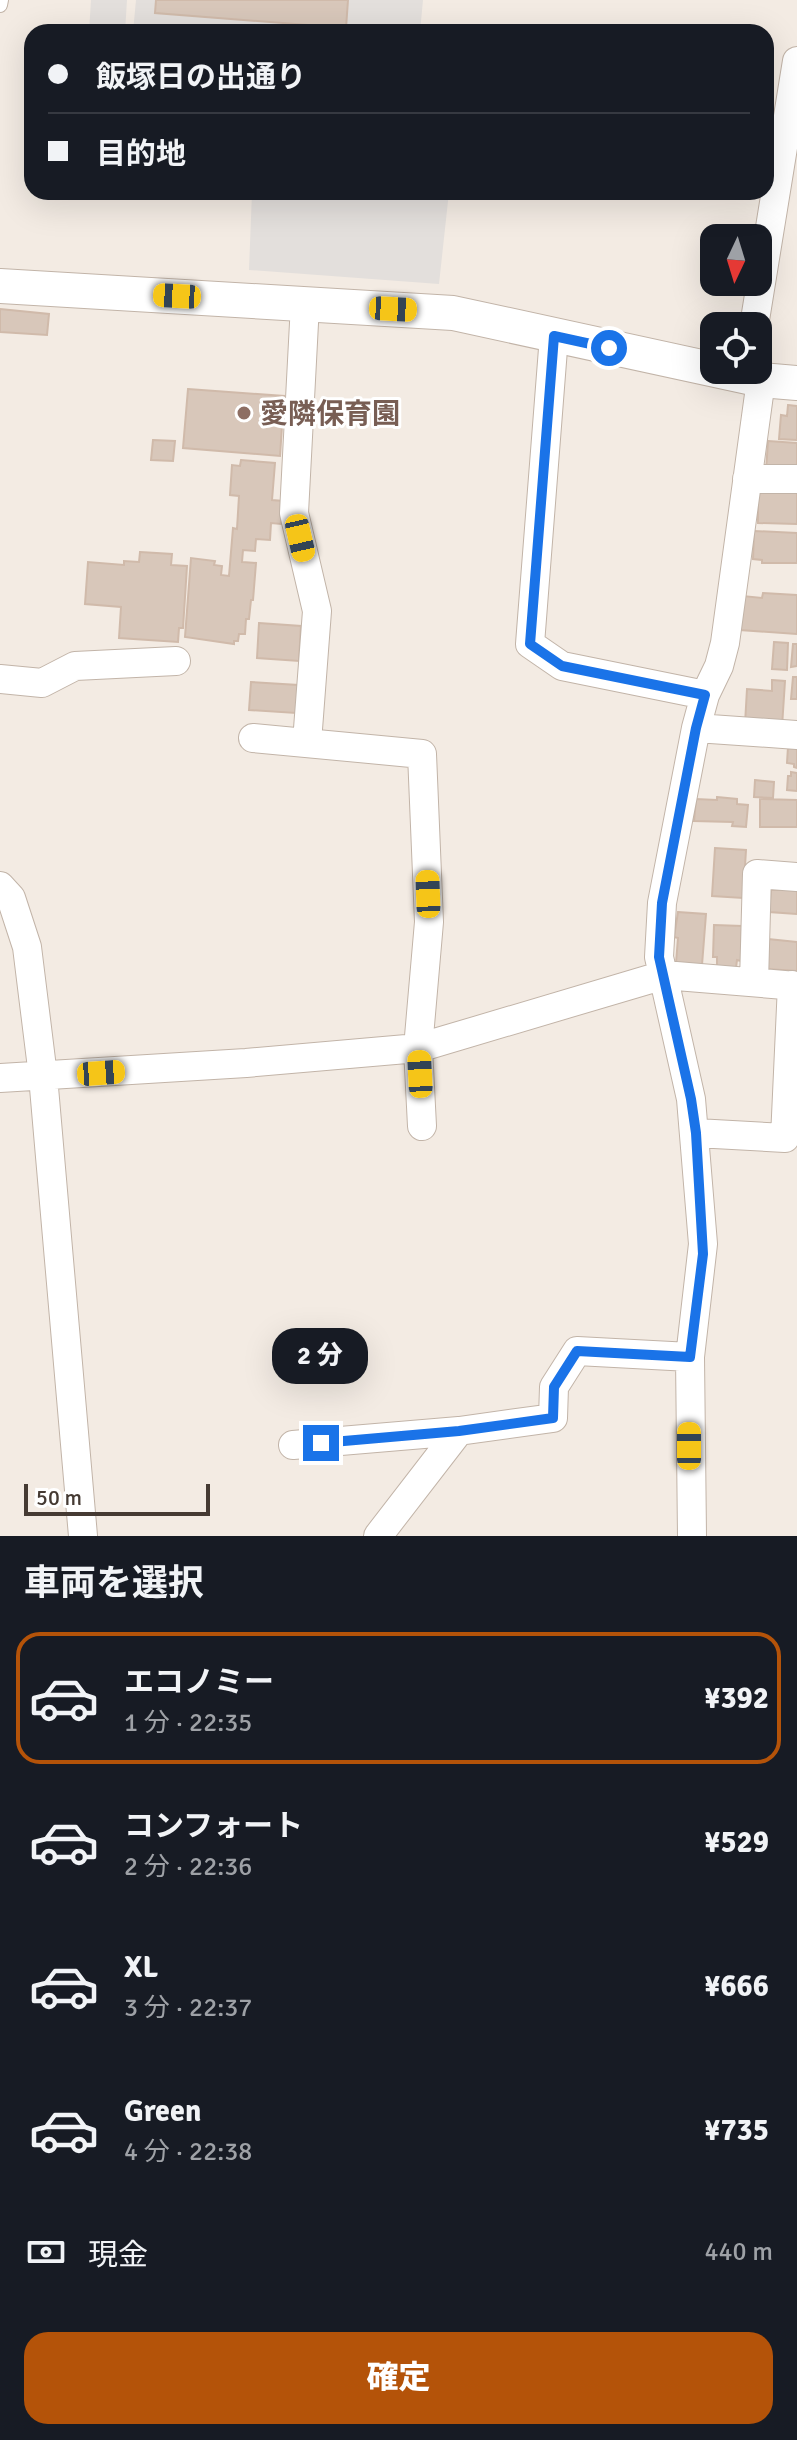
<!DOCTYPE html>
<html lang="ja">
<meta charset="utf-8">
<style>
body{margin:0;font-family:Signika,"Noto Sans JP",sans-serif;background:#20242c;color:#f1f3f6;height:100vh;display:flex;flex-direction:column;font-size:30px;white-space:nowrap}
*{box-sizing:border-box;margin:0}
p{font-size:26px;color:#9ea1a6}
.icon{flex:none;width:44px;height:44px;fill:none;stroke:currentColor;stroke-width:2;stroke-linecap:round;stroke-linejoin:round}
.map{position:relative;height:1536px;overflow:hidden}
.drawer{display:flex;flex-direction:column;background:#171b24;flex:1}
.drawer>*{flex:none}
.hud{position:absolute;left:24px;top:24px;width:750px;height:176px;border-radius:24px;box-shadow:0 8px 32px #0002;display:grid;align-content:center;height:176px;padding:0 24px;background:#171b24}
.needle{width:52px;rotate:184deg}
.fabs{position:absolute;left:700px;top:224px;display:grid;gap:16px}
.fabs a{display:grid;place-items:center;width:72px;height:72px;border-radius:16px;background:#171b24;box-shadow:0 8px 32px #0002;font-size:40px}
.scale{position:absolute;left:24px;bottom:20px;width:186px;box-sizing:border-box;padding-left:8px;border:4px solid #453a33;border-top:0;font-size:22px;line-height:28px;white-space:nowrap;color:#453a33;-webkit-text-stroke:6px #fff;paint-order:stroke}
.end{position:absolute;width:36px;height:36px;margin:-18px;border:10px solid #1a73e8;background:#fff;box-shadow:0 0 0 4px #fff}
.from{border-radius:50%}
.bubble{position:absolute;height:56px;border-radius:24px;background:#171b24;box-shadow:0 8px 32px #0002;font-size:26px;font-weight:800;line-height:56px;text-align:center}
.car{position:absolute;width:24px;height:48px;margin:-24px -12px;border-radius:10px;box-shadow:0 0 6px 2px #0007;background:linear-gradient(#f5c518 24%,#345 0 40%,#f5c518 0 76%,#345 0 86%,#f5c518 0)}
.hud b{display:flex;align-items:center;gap:28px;height:76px;font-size:30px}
.hud b+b{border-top:2px solid #363941}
.hud i{width:20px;height:20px;background:#f1f3f6}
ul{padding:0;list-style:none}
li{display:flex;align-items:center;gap:24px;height:132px;margin:0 16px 12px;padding:0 8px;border:4px solid transparent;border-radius:24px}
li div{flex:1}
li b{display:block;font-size:30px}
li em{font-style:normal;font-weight:800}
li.on{border-color:#b45309}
li>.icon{width:72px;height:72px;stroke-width:1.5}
h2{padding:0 24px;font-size:36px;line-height:96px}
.pay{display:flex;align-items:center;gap:20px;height:88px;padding:0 24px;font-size:30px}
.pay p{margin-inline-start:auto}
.action{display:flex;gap:16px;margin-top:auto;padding:16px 24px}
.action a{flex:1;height:92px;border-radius:24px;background:#b45309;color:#fff;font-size:32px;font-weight:800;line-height:92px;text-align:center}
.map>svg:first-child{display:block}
</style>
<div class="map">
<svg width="797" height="1536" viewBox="0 0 797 1536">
<rect width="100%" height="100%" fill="#f3ebe3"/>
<!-- parking -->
<path fill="#e3dfdc" d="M91,0H127L125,32H89Z
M136,0H156V13L345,28L348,0H423L420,32H133Z
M252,192H449L439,284L249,270Z"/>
<!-- building -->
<path fill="#d8c7ba" stroke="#d0baaa" stroke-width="2" d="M156,0H348L346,28L155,13Z
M0,309L49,314L47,335L0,332Z
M188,389L284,396L280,456L183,448Z
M788,405L797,406V440L779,439L781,415L787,416Z
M153,440L175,441L173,461L151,460Z
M768,441L797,443V473L766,471Z
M241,460L275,463L272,500L283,501L281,524L271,523L270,540L256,539L255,551L243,550L242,562L256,563L253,600H251L249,619H246L245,634H239L238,641H234V644L185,637L191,558L215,561L214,565L222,566L221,575L229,576L233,528L237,529L239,496L230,495L232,465L240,466Z
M775,486L797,491V524L758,523V493H775Z
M754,531L797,533V563H762V560L753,559Z
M140,552L172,554L171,565L187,566L183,628H179L178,642L119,638L121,607L85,604L88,562L124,565V561L139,562Z
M763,593L797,595V634L740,630L743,596L762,598Z
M259,623L301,626L299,661L257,658Z
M774,642L788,643L787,670L772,669Z
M793,644H797V666L791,667Z
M793,677H797V699H791Z
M772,680L785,681L782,727L745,724L747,689L772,691Z
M251,682L298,685L296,713L249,710Z
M797,744V768L794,767V764L787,763L788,747Z
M791,772L797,773V791L787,790L788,776H791Z
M755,780L774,782L773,798L754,797Z
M717,797L737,799V804L748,805L746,827L732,826L733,822L694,821L696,799L717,800Z
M760,799L797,800V827H760Z
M715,848L746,850L743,898L712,896Z
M779,886L797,888V914L769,912L771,890H779Z
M678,912L706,914L702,965L676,963L678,938L674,937Z
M714,925L742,926L741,961L737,960L736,968L717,967V957H713Z
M768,939L797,942V971L766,969Z"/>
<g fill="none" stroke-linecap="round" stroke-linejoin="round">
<defs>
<path id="service" d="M0,5L1,0"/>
<path id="minor" d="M305,304L294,513L317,611L307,742
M754,326L797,61
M554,336L530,644L562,666L705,695
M747,479H797
M0,679L42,683L75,666L176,661
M696,728L797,735
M253,738L422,754L429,922L418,1048L422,1126
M0,886L11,898L27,947L43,1076L83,1536
M754,982L757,874L797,877
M0,1078L246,1063L418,1048L664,975L797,986
M696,1133L785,1138L792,985
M293,1445L459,1431
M378,1536L459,1431L553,1418L554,1387L577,1351L690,1357
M692,1536L690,1357L703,1244L691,1099L659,957L662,903L696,728L705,695L719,666L725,643L761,380"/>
<path id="tertiary" d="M0,286L453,313L761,380L797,383"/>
</defs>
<!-- service casing -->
<use href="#service" stroke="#c2b4a8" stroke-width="16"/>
<!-- minor casing -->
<use href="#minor" stroke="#c2b4a8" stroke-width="30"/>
<!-- tertiary casing -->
<use href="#tertiary" stroke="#c2b4a8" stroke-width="36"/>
<!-- service -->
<use href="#service" stroke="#fff" stroke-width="14"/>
<!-- minor -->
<use href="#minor" stroke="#fff" stroke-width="28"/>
<!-- tertiary -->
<use href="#tertiary" stroke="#fff" stroke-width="34"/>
</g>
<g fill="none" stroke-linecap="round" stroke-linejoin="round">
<!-- route -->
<path stroke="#1a73e8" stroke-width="10" d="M321,1443L459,1431L553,1418L554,1387L577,1351L690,1357L703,1254L696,1133L691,1099L659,957L662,903L696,728L705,695L562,666L530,644L554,336L609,348"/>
</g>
<!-- markers -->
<circle fill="#8d6e63" stroke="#fff" stroke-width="3" cx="244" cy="413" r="8"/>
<g text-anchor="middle" stroke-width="6" stroke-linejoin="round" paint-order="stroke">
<!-- education labels -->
<g font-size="28" font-weight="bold" fill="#785e54" stroke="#fff" text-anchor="start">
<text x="260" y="423">愛隣保育園</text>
</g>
</g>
</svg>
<div class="fabs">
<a><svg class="needle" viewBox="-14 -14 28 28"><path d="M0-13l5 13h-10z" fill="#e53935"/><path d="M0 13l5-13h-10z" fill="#9ea1a6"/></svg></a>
<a><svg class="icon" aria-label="locate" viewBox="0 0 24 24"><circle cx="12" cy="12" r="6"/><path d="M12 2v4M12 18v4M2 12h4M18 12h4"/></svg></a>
</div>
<div class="scale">50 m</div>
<i class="end from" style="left:609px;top:348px"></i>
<i class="end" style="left:321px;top:1443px"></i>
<div class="bubble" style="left:272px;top:1328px;width:96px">2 分</div>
<i class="car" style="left:177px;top:296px;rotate:273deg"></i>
<i class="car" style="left:393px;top:309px;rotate:93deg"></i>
<i class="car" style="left:300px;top:538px;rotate:167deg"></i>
<i class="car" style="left:428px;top:894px;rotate:358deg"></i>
<i class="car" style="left:101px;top:1073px;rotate:86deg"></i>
<i class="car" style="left:420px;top:1074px;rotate:357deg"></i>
<i class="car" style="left:689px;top:1446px;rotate:0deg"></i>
<div class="hud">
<b><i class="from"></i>飯塚日の出通り</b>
<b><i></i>目的地</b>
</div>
</div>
<section class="drawer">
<h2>車両を選択</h2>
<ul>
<li class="on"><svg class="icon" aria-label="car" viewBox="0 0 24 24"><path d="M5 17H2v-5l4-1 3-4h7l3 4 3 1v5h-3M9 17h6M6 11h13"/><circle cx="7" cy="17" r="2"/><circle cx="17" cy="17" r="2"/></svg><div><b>エコノミー</b><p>1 分 · 22:35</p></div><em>¥392</em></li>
<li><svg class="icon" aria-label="car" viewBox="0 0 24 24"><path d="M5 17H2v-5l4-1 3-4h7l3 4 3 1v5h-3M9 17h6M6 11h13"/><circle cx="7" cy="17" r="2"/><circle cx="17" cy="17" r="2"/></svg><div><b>コンフォート</b><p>2 分 · 22:36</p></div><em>¥529</em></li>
<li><svg class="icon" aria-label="car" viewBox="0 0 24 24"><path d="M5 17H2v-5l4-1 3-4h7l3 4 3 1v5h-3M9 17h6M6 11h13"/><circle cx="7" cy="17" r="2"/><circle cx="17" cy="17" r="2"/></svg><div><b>XL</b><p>3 分 · 22:37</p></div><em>¥666</em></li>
<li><svg class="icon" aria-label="car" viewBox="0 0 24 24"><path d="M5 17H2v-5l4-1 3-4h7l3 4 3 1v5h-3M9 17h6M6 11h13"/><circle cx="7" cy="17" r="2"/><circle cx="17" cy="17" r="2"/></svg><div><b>Green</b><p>4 分 · 22:38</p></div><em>¥735</em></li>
</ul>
<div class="pay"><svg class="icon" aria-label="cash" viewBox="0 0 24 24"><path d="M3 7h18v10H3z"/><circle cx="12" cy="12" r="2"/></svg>現金<p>440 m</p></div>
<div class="action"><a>確定</a></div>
</section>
